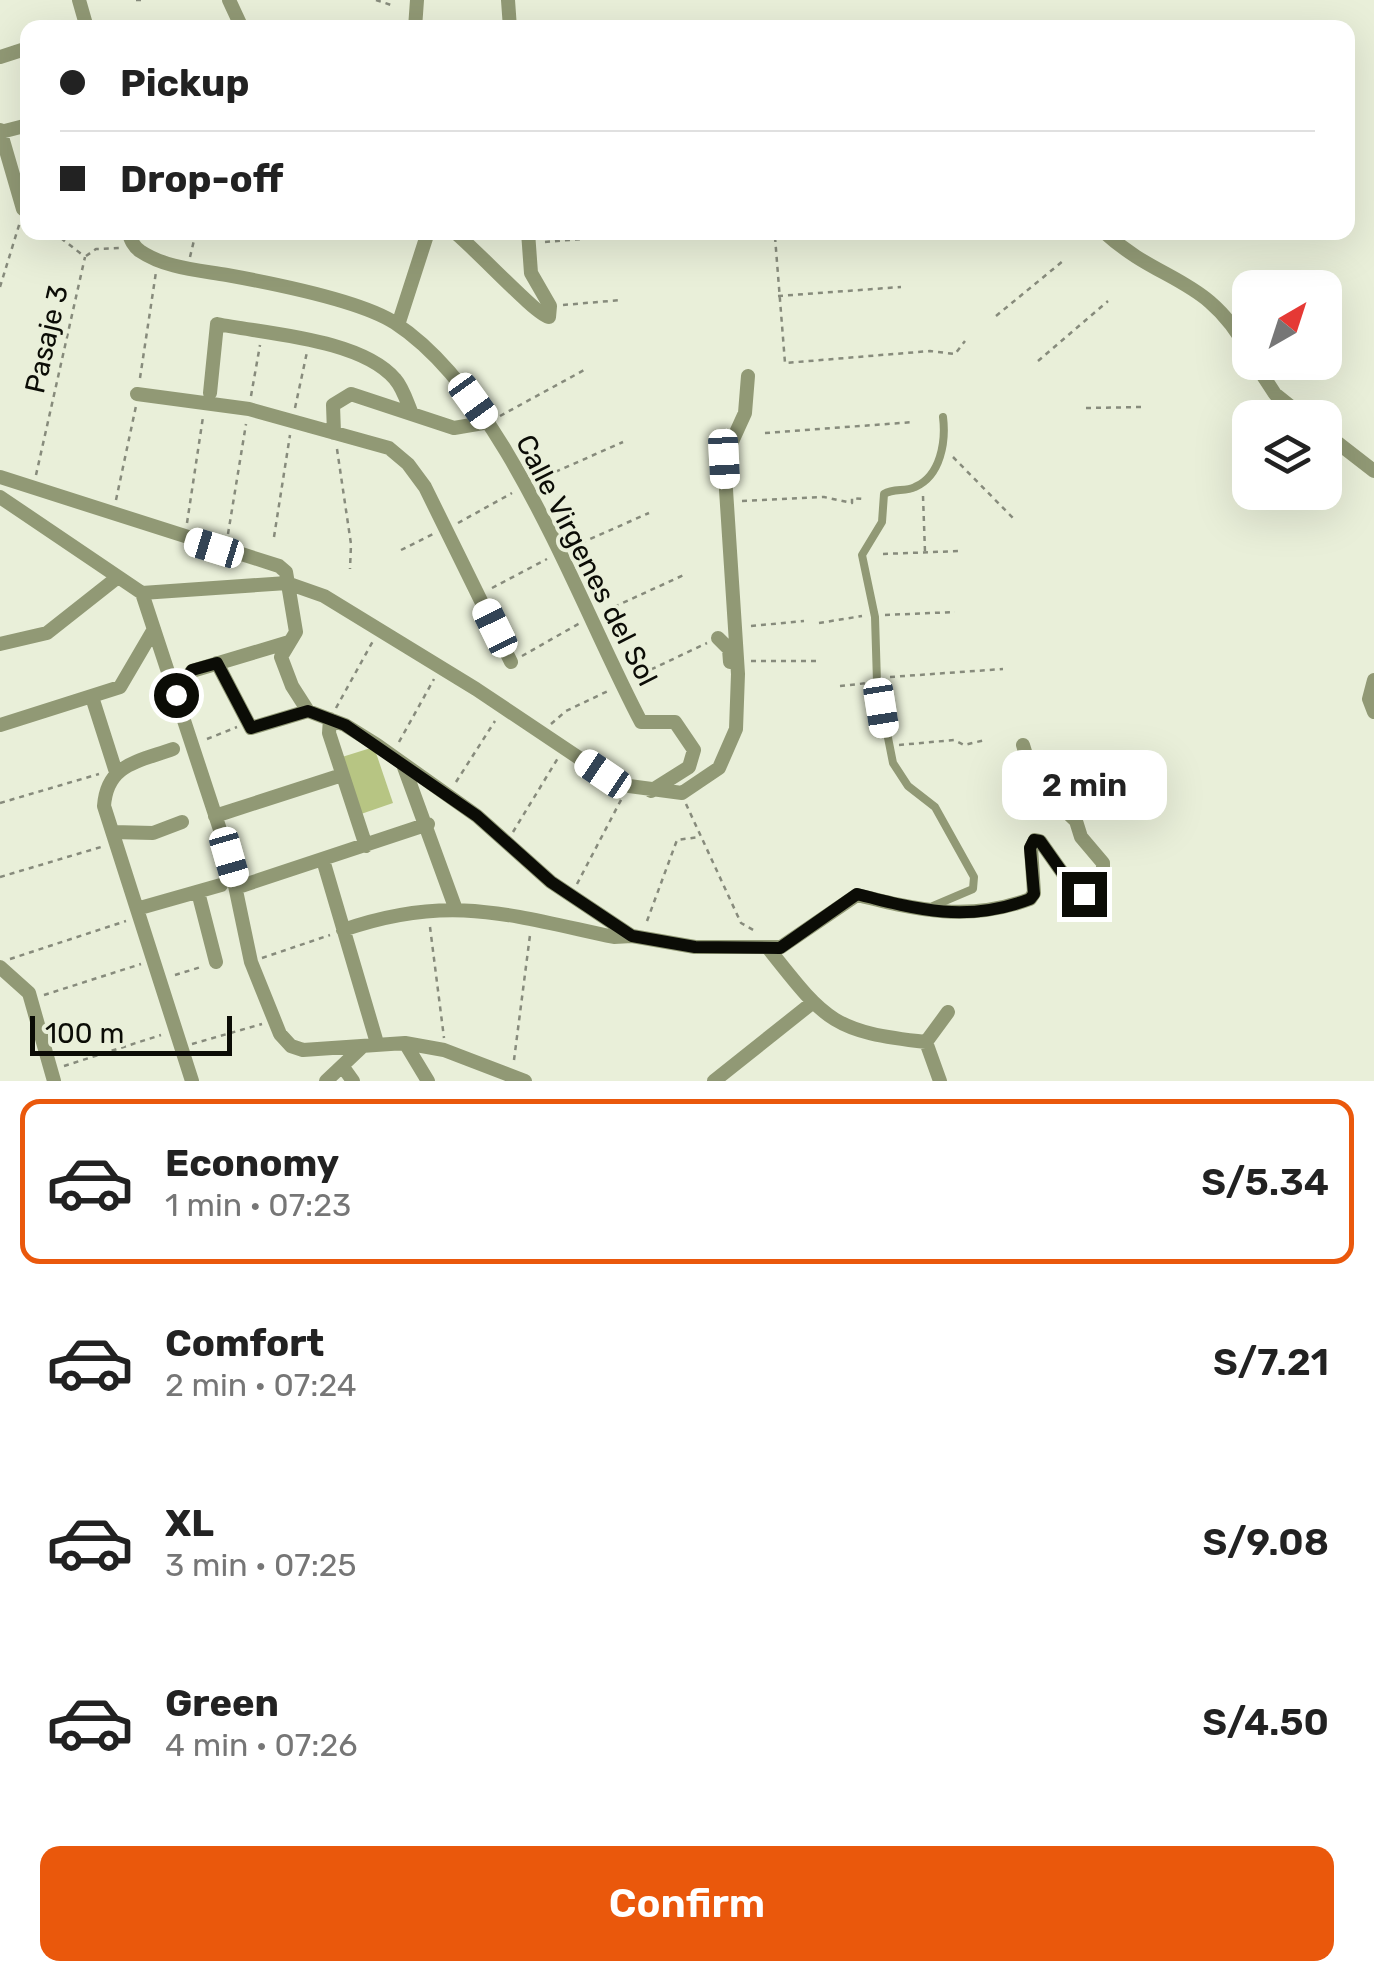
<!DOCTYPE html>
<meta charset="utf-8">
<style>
body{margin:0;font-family:Rubik,sans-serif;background:#f6f6f6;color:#222;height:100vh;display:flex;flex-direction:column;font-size:38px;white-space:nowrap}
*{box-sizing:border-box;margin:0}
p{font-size:32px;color:#767676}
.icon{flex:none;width:55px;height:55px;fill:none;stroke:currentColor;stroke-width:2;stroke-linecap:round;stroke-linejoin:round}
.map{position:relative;height:1081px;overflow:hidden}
.panel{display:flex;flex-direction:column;background:#fff;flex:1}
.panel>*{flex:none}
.top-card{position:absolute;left:20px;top:20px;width:1335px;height:220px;border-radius:20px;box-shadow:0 10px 40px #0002;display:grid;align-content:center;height:220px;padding:0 40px;background:#fff}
.needle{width:65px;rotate:39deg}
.controls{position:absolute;left:1232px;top:270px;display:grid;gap:20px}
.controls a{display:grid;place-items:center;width:110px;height:110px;border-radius:20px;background:#fff;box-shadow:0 10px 40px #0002;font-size:50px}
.scale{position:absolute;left:30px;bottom:25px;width:202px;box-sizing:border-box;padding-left:10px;border:5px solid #0b0c06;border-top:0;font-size:28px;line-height:35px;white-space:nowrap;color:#0b0c06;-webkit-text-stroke:8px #e9efd9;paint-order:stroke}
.end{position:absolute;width:45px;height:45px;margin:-22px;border:12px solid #0b0c06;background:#fff;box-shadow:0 0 0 5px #fff}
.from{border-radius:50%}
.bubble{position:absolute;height:70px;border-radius:20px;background:#fff;box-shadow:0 10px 40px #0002;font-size:32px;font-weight:600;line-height:70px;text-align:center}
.car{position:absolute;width:30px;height:60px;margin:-30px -15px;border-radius:12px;box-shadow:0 0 8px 2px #0007;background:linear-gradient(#fff 24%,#345 0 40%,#fff 0 76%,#345 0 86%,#fff 0)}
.top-card b{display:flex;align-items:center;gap:35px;height:95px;font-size:38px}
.top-card b+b{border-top:2px solid #e0e0e0}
.top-card i{width:25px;height:25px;background:#222}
ul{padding:18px 0 0;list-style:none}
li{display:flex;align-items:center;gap:30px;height:165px;margin:0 20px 15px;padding:0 20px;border:5px solid transparent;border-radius:20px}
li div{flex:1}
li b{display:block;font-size:38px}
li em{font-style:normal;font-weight:600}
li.active{border-color:#ea580c}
li>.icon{width:90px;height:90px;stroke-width:1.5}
.action{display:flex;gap:20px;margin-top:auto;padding:20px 40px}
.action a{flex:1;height:115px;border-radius:20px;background:#ea580c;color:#fff;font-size:40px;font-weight:600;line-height:115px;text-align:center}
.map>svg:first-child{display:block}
</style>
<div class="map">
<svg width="1374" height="1081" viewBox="0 0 1374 1081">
<rect width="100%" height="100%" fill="#e9efd9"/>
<!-- green -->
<path fill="#b7c583" d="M374,747L393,803L361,814L342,757Z"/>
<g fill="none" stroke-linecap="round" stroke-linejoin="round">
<!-- path -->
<path stroke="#878b7c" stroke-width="2.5" stroke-dasharray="5 5" stroke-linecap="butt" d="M136,0H145
M376,0L391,5
M53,232L84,256
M775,237L785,363L930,351L955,354L965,341
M545,242L618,236
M86,256L96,249L120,248
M190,257L196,232
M0,287L20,222
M778,296L901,287
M563,305L621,300
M996,316L1063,261
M1038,361L1108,301
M140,378L156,272
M251,396L260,345
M295,408L307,352
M1086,408L1143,407
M500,416L586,369
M765,433L914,422
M337,449L351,544L350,569
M953,457L1015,520
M36,475L85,257
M537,480L623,442
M923,496L925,552
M116,500L136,406
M742,501L824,497L852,503V498L863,499
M187,523L203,417
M458,523L512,493
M228,534L246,424
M274,537L290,435
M572,547L649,513
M401,550L433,534
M883,554L960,551
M492,588L547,559
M605,611L686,574
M885,615L955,612
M819,623L862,616
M751,626L804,621
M522,656L580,623
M751,661H820
M890,677L1003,669
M633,678L707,643
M840,686L868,683
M336,708L373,641
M551,724L566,711L608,691
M207,739L237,727
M399,742L434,679
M899,745L954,740L964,745L985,740
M456,782L495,721
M0,803L99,774
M686,804L741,923L755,931
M513,832L558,758
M0,877L101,847
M577,884L622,798
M647,921L677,840L699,837
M430,927L444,1038
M262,958L330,935
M10,959L126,921
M175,975L201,967
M44,995L141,964
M192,1044L262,1024
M514,1060L530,935
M64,1066L161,1035"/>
<!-- service -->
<path stroke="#919975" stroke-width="8" d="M933,906L973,889L974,877L935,807L908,786L893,763L877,682L875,617L862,555L882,522L884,494C894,488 905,492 915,487C941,476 946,441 943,417"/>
<!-- minor -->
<path stroke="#919975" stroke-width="14" d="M79,0L87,28
M229,0L242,28
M508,0L510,28
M415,28L417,0
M0,57L28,48
M0,130L23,209L28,208
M1,132L28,125
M128,232C131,240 133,246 140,251C165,268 198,270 227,275C271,283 360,300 395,323C506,395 579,605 641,722H675L694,750L689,767L651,791
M454,232C474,247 538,317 549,317L550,306L531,273L528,232
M1104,232C1162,285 1208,275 1250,354
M398,325L428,232
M1254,362L1275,394L1305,418
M210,393L217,324C267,334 361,339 395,379C403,388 407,402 412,414
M137,394L249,409L389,448L408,464L425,487L511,662
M334,433L333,405L351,394L454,428L489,422
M1325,433L1374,471
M0,477L279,566L286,572L296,632L281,657L292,686L308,711L345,725L377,745L477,816L551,882L632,936L695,947H781L857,895C918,910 968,922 1030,899L1034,893L1031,848L1035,840L1040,841L1076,892L1092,894L1103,881V863L1081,837L1076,821L1034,781L1023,745
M0,497L142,593L229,857L251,962L280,1034L291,1046L303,1050L405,1043L444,1050L525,1081
M142,593L287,583L324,596L476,689L603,774L629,786L682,793L719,768L736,729L738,674L724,459L745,413L748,376
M718,638L729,649L730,662
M0,644L47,633L118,577
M217,663L251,728L308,711
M1374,680L1369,699L1374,712
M175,695L192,671L289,642
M92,697L115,769
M330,719L329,733L366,846
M0,725L120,687L154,629
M173,749C137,762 107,764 104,806L192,1081
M404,767L455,907
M215,816L342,775
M113,832L153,833L182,822
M323,860L377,1043
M238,887L428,824
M198,892L216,962
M140,908L221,885
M343,930C449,893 510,915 614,937L632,936
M768,948C825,1020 832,1032 926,1042L948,1012
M0,967L29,993L54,1081
M926,1042L940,1081
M405,1043L428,1081
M343,1067L353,1081
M326,1081L362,1047
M714,1081L812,1003"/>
</g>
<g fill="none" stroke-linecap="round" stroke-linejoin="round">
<!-- route -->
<path stroke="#0b0c06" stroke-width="12" d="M176,695L192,670L217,663L251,728L308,711L345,725L477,816L551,882L632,936L695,947L780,948L857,894C918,910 968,923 1030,899L1034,894L1030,848L1034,840L1040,841L1076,892L1084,894"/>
</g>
<g text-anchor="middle" stroke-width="8" stroke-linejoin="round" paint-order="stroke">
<!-- street labels -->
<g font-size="28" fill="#0b0c06" stroke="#e9efd9">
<text transform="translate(46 339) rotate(-77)" y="10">Pasaje 3</text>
<text transform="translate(587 560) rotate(63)" y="10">Calle Virgenes del Sol</text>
</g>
</g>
</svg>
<div class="controls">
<a><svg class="needle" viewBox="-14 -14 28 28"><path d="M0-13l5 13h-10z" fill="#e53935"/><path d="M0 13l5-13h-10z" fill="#767676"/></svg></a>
<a><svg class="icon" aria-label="layers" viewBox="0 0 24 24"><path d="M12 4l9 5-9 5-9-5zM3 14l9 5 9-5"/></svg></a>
</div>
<div class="scale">100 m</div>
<i class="end from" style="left:176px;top:695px"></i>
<i class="end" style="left:1084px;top:894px"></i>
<div class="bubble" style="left:1002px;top:750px;width:165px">2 min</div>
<i class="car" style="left:473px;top:401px;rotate:144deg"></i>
<i class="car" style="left:724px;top:459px;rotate:177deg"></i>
<i class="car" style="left:214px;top:548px;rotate:287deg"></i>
<i class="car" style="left:495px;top:628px;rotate:334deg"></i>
<i class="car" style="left:881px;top:708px;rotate:171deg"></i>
<i class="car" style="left:603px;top:774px;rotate:304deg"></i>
<i class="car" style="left:229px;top:857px;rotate:164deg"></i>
<div class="top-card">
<b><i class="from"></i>Pickup</b>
<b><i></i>Drop-off</b>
</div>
</div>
<section class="panel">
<ul>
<li class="active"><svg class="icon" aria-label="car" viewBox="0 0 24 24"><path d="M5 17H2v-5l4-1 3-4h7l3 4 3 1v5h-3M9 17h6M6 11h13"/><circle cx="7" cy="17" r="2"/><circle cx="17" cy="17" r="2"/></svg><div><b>Economy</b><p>1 min · 07:23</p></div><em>S/5.34</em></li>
<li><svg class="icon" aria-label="car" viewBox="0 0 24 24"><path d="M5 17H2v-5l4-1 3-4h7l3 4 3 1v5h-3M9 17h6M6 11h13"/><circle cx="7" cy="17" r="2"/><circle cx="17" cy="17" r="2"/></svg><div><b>Comfort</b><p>2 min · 07:24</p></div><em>S/7.21</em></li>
<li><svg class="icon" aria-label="car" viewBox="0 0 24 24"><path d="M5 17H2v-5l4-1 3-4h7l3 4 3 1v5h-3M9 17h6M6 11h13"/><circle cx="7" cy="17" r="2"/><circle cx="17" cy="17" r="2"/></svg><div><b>XL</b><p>3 min · 07:25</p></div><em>S/9.08</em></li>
<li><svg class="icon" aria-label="car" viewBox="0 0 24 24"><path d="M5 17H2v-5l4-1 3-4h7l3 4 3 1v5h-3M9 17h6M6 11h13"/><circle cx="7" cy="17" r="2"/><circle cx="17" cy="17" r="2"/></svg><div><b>Green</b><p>4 min · 07:26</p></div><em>S/4.50</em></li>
</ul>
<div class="action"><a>Confirm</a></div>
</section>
